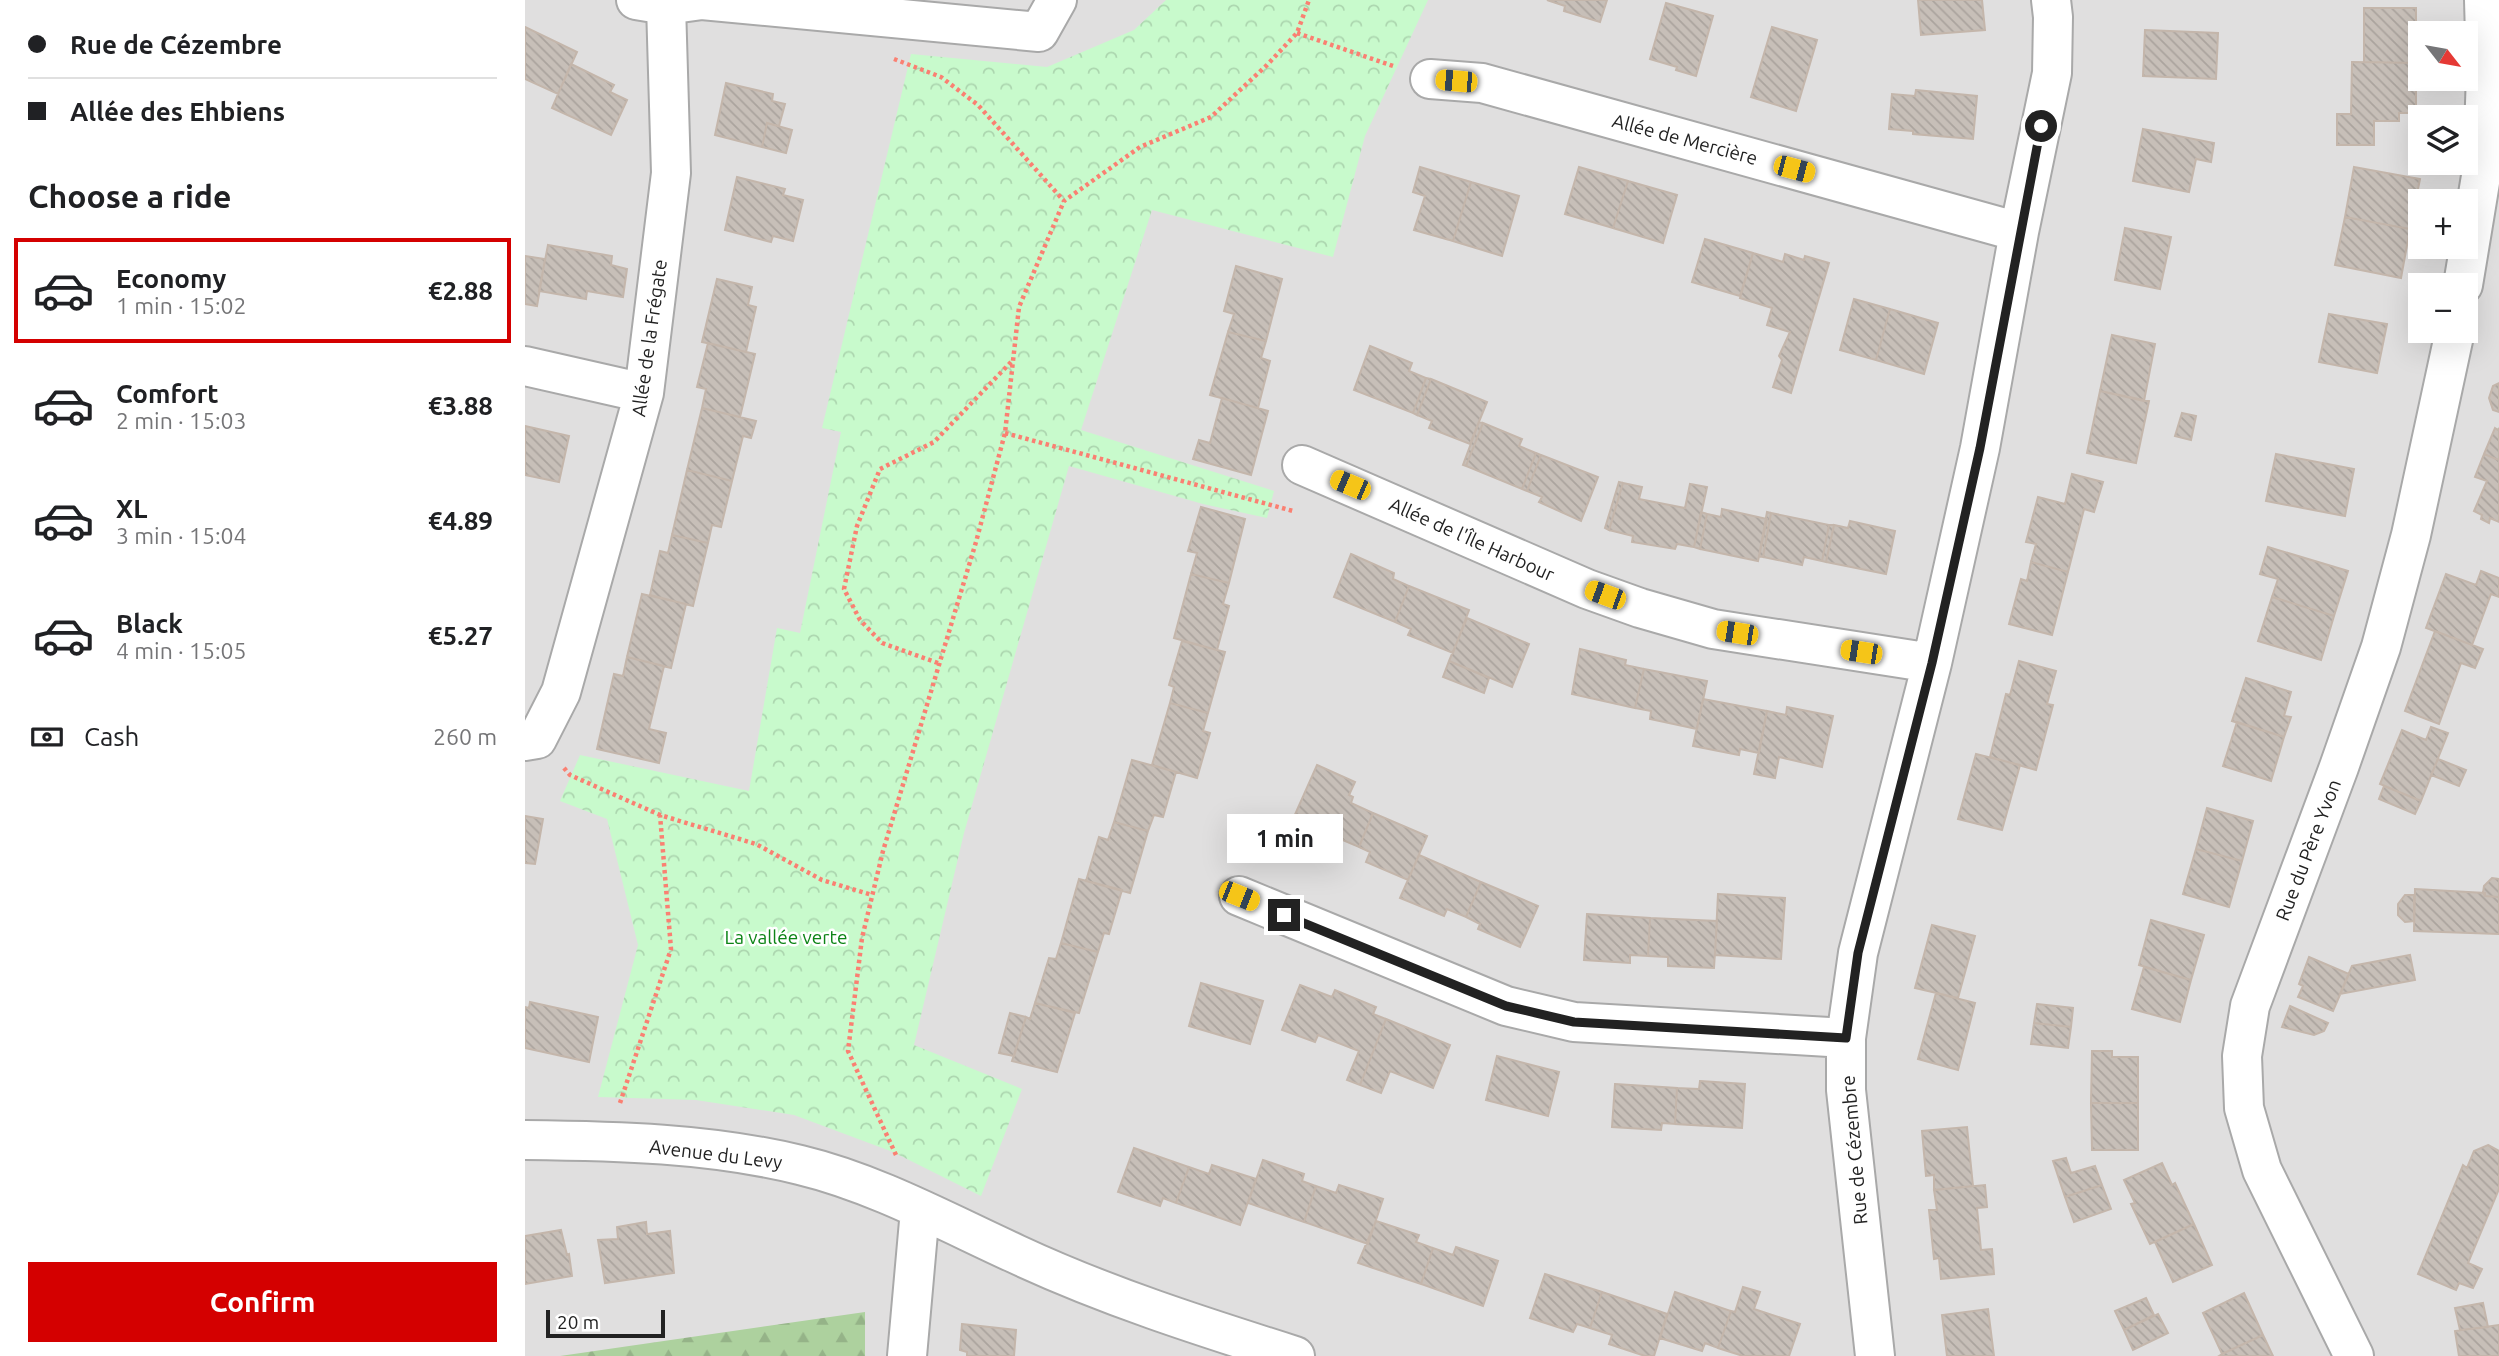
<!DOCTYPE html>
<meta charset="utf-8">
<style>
body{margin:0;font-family:Ubuntu,sans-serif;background:#f6f6f6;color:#202124;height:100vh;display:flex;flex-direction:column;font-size:26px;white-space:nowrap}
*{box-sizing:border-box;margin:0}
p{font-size:23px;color:#757577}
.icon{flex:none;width:38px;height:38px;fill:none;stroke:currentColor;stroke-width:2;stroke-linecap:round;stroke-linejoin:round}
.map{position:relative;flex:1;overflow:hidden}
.details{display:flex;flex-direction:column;background:#fff;width:525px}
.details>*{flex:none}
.top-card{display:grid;align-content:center;height:154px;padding:0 28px;background:#fff}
.needle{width:46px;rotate:121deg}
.fabs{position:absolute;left:1883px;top:21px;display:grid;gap:14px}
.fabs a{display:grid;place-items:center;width:70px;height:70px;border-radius:0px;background:#fff;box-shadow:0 7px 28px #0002;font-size:35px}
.scale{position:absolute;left:21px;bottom:18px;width:119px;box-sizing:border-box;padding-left:7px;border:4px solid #222;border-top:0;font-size:19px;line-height:24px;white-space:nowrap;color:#222;-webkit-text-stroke:5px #fff;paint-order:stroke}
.end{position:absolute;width:32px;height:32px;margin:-16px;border:9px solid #222;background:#fff;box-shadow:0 0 0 4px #fff}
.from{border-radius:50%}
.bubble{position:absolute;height:49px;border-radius:0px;background:#fff;box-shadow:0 7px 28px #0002;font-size:23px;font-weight:700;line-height:49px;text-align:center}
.car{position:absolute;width:21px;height:42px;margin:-21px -10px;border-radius:9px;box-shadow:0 0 5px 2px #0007;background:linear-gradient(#f5c518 24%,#345 0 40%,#f5c518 0 76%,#345 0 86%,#f5c518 0)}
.top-card b{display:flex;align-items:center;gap:24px;height:66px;font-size:26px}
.top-card b+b{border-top:2px solid #e0e0e0}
.top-card i{width:18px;height:18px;background:#202124}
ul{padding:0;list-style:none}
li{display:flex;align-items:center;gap:21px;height:105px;margin:0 14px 10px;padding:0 14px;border:4px solid transparent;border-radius:0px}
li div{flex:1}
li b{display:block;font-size:26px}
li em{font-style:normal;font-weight:700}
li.selected{border-color:#d40000}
li>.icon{width:63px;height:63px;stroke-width:1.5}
h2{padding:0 28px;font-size:32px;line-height:84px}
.pay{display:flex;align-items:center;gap:18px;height:77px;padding:0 28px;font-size:26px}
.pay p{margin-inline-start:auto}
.action{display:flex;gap:14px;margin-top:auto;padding:14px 28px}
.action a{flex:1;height:80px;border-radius:0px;background:#d40000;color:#fff;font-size:28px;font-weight:700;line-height:80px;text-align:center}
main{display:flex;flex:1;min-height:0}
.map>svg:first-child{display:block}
</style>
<main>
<section class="details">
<div class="top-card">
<b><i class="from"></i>Rue de Cézembre</b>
<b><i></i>Allée des Ehbiens</b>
</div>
<h2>Choose a ride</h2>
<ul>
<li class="selected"><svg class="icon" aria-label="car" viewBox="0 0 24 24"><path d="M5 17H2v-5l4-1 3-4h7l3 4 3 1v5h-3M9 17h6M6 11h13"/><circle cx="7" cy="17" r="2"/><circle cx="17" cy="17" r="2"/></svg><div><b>Economy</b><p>1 min · 15:02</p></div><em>€2.88</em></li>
<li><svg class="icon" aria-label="car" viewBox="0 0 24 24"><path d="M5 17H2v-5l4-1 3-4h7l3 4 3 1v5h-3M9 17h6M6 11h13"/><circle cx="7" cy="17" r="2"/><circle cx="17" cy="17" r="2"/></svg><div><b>Comfort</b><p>2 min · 15:03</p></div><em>€3.88</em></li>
<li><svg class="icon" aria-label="car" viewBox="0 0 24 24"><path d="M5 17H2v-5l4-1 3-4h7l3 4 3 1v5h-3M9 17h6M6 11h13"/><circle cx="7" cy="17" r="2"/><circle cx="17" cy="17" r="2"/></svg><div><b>XL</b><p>3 min · 15:04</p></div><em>€4.89</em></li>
<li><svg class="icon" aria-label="car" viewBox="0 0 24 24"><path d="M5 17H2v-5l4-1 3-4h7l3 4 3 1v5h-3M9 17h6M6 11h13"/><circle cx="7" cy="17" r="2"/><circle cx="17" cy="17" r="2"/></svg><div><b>Black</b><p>4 min · 15:05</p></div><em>€5.27</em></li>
</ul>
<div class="pay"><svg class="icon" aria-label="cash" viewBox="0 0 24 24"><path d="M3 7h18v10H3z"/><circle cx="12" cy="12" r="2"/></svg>Cash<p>260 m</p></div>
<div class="action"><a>Confirm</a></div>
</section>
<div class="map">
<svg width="1974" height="1356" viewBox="0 0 1974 1356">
<defs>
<pattern id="forest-firs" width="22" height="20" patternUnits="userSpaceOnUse" patternTransform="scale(1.75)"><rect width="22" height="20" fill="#add19e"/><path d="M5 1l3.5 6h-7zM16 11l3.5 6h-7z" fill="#95b388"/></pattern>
<pattern id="park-crowns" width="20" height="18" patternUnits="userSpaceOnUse" patternTransform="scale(1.75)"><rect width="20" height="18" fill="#c8facc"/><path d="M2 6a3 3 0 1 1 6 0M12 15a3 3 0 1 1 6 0" fill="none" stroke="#acd6af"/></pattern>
<pattern id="building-back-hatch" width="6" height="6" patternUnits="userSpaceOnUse" patternTransform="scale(1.75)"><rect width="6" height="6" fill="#c7bfb8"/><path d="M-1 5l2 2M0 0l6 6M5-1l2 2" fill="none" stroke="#aba49e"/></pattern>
</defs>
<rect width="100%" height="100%" fill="#f2efe9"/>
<!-- residential -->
<path fill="#e0dfdf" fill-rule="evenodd" d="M0,0H1974V1356H0ZM1895,33H1941V79H1895ZM1895,117H1941V163H1895ZM1895,201H1941V247H1895ZM1895,285H1941V331H1895Z"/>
<!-- forest -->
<path fill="url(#forest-firs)" d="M340,1312V1356H35Z"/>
<!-- park -->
<path fill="url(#park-crowns)" d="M641,0H903L840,136L808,257L627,210L556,430L749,491L742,518L678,504L544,466L439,833L389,1045L497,1089L456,1196L368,1152L269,1115L171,1100L73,1097L113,945L82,819L35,801L55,755L224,791L252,628L275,633L316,432L297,428L386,54L522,67L609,30Z"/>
<!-- building -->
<path fill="url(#building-back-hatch)" stroke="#c4b6ab" stroke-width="2" d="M1022,0H1082L1075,22L1039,11L1040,6Z
M1393,0H1457L1460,30L1396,35Z
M1141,3L1188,16L1171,76L1151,70L1152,67L1125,59Z
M1839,8H1891V63L1839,62Z
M0,27L52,52L33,94L0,79Z
M1247,27L1292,40L1271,111L1226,97Z
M1620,30L1693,33L1691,79L1618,76Z
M1827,62L1891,63V113H1874V121H1849V145H1812V114H1826Z
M46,64L89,85L85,92L102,100L86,135L27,108Z
M201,83L248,94L247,101L260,104L254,126L242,123L237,147L190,135Z
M1391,90L1452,96L1448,139L1388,134V131L1364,129L1367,94L1390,96Z
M242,123L267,130L261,153L237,147Z
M1618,129L1689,143L1686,162L1671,159L1664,192L1608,181Z
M895,167L946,182L928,241L889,230L900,196L888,192Z
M1054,167L1103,181L1088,228L1040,214Z
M1829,167L1895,179L1885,229L1820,217Z
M212,177L260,189L258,195L278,200L268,241L248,236L246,242L200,230Z
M1103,181L1152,195L1138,243L1088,228Z
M946,182L994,196L977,256L928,241Z
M1820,217L1885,229L1876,278L1810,265Z
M1600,228L1646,237L1635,289L1590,280Z
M1180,239L1228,253L1215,296L1167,282Z
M23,245L87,256L86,265L102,269L98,297L62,291L61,299L14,291Z
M1228,253L1258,262L1260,254L1279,260L1280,256L1304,263L1266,393L1248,387L1257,360L1254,356L1265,332L1242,325L1247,308L1215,298Z
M0,256L20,259L12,306L0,304Z
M711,266L757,279L741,341L703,332L709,314L699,311Z
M192,279L227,287L223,305L231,307L221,352L177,342Z
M1329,299L1365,309L1351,360L1315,350Z
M1365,309L1413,323L1399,374L1351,360Z
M1804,314L1862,324L1852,373L1794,362Z
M703,332L741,341L736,358L745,361L733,408L685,395Z
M1587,335L1630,344L1619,401L1575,391Z
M183,343L230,354L215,417L177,408L181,389L172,387Z
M845,346L887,363L884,371L901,378L888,413L829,390Z
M901,378L906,379L892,415L888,413Z
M906,379L962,402L945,444L904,428L907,421L892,415Z
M1974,383V412L1968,410L1964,398L1968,386Z
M1575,391L1624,401L1611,463L1562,453Z
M697,398L743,411L726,475L668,459L674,440L685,443Z
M177,408L231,421L226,438L218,436L207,481L162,470Z
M1657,413L1671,416L1666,440L1650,436Z
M954,422L958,423L941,466L938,465Z
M958,423L997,439L994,446L1011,453L997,489L941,466Z
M0,426L44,436L34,482L0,475Z
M1970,428L1973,430L1974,428V460L1959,454Z
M1011,453L1016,455L1002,491L997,489Z
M1751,454L1829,469L1820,516L1741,501Z
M1959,454L1974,460V522L1965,518L1964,523L1956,519L1957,515L1949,511L1962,481L1950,477Z
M1016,455L1073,477L1056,521L1014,502L1017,497L1002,491Z
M162,470L207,481L196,527L187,525L183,543L147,535Z
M1547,474L1578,482L1569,512L1559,509L1543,572L1506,562L1511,544L1501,542L1513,497L1540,504Z
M1094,482L1098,483L1084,530L1080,528Z
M1098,483L1117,487L1114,499L1160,508L1165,484L1182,487L1169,547L1152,544L1150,549L1107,542L1108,536L1084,530Z
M676,507L720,519L704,583L666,574L672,553L663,551Z
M1197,509L1242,519L1233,561L1175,549L1182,514L1196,517Z
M1176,512L1182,514L1175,549L1169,547Z
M1242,512L1246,513L1238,557L1234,556Z
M1246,513L1304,525L1297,561L1279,557L1277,565L1238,557Z
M1325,521L1370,531L1361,574L1301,562L1309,525L1323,528Z
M1304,525H1309L1301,562L1297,561Z
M147,535L183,543L168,606L125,595L135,551L143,553Z
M1743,547L1823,571L1809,616L1747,597L1753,579L1735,574Z
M826,554L869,573L868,579L884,586L870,622L809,597Z
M1506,562L1543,572L1527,635L1484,624L1496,579L1502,581Z
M1956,571L1974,578V597L1966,594L1947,645L1901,628L1921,574L1951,585Z
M666,574L704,583L698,604L704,606L692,650L649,638Z
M884,586L944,610L928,653L883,635L886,629L870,622Z
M117,594L161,604L146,668L102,657Z
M1747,597L1809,616L1796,660L1733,641Z
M942,618L1004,644L987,687L924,661Z
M1910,631L1958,649L1950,668L1936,663L1914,724L1880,711Z
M657,641L700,652L683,713L645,703L649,687L644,685Z
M1055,649L1101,660L1100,665L1119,669L1110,708L1047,694Z
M102,657L139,666L124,729L141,733L134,763L72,749L89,674L98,676Z
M924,661L964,678L959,693L918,677Z
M1494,661L1531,671L1522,704L1528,705L1511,770L1465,757L1481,694L1485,695Z
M1119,669L1182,681L1172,729L1125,719L1126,711L1110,708Z
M1721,678L1766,692L1759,716L1766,717L1759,737L1707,721Z
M1178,699L1242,711L1234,753L1215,749L1214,755L1168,746Z
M645,703L683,713L678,731L685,733L672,778L627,765Z
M1262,707L1308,716L1297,767L1254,757L1250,778L1229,774L1242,711L1261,715Z
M1712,722L1759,737L1746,781L1698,766Z
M1906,727L1923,733L1896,801L1855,784L1877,730L1901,740Z
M1451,754L1495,765L1477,830L1433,819Z
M1913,759L1941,770L1934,786L1906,775Z
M607,760L651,772L638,817L629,815L623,831L589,822Z
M792,765L830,782L824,795L828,797L826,803L848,813L834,847L768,819Z
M1859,786L1896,801L1890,814L1854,799Z
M1682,808L1728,821L1717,861L1671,849Z
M848,813L902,836L883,880L841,862L845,852L834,847Z
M0,816L18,819L10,864L0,863Z
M589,822L623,831L605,893L561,881L574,837L583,840Z
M1671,849L1717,861L1704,907L1658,894Z
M894,855L956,882L941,917L922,909L919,916L875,898Z
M1967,878L1974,879V897L1960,896L1958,893L1959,886Z
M554,879L597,890L584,934L579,933L573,952L536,943Z
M956,882L1013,906L995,947L953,929L955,924L941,917Z
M1890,889L1960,893V896L1974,897V934L1889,931Z
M1193,894L1260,898L1256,959L1190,955Z
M1880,895H1889V921L1880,922L1873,915V904Z
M1062,914L1125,918L1123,956L1105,955V963L1059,960Z
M1125,918L1192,921L1189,968L1143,966V957L1123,956Z
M1626,920L1679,935L1666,980L1614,965Z
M1407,925L1450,936L1433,998L1390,988Z
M536,943L573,952L554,1013L510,1003L524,958L531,959Z
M1885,955L1890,980L1815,994L1827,966Z
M1784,957L1824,974L1808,1011L1773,997L1778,986L1774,984Z
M1619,967L1666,980L1655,1022L1607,1009Z
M676,983L738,1001L725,1044L664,1026Z
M775,985L807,997L810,990L851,1007L848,1014L861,1019L835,1085L822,1080L834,1051L793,1035L790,1042L757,1030Z
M1411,993L1450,1003L1433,1070L1393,1059Z
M5,1002L73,1017L64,1062L0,1048V1007L4,1008Z
M510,1003L550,1013L532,1072L487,1061L501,1017L505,1019Z
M1512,1004L1548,1008L1546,1027L1509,1023Z
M1765,1006L1803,1023L1799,1031L1789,1035L1757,1027Z
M485,1013L501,1017L489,1056L474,1053Z
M861,1019L925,1045L908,1088L865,1071L856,1093L835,1085Z
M1509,1023L1546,1027L1543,1048L1506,1044Z
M1567,1051H1587V1057H1613V1103H1566Z
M972,1056L1034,1072L1023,1116L961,1100Z
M1175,1081L1220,1084L1217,1128L1150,1124L1152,1088L1174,1089Z
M1090,1084L1152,1088L1150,1124L1137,1123L1136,1130L1087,1127Z
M1566,1103H1613V1150H1567Z
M1442,1127L1448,1186L1409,1190V1175L1401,1176L1397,1131Z
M1963,1145L1974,1151V1189L1943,1263L1957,1269L1948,1288L1934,1283L1931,1290L1893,1274L1938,1165L1942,1168L1949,1151Z
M609,1148L664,1167L651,1203L638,1198L635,1206L593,1192Z
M1541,1158L1546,1173L1570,1166L1577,1185L1540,1197L1528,1161Z
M738,1160L779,1174L777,1181L791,1186L779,1222L723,1203Z
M1637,1163L1647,1185L1650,1183L1669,1224L1625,1244L1606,1204L1610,1203L1599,1180Z
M687,1165L731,1179L715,1225L651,1203L664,1167L684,1174Z
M814,1185L858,1199L843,1244L779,1222L791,1186L811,1193Z
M1460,1185L1462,1207L1452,1208L1456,1250L1467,1249L1469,1274L1416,1279L1414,1258L1409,1259L1404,1210H1412L1409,1190Z
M1577,1185L1586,1209L1549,1222L1540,1197Z
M851,1221L894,1235L891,1242L908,1248L896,1284L833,1263Z
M121,1222L122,1234L145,1231L149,1273L80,1283L73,1240L93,1239L92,1227Z
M1669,1224L1687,1265L1648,1282L1630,1242Z
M36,1230L42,1255L44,1254L47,1276L0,1284V1236Z
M931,1247L973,1261L958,1306L896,1284L908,1248L928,1255Z
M1020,1274L1077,1292L1065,1328L1052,1324L1048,1332L1005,1318Z
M1218,1287L1235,1292L1229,1309L1275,1324L1264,1356H1218L1193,1348L1206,1311L1210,1312Z
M1077,1292L1142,1314L1129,1356H1120L1084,1344L1087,1335L1065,1328Z
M1150,1292L1206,1311L1193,1348L1180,1343L1177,1351L1135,1338Z
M1719,1293L1738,1335L1697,1354L1678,1313Z
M1621,1298L1629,1315L1599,1330L1590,1311Z
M1958,1303L1963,1327L1935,1330L1930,1308Z
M1463,1309L1469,1356H1422L1417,1315Z
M1633,1314L1643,1333L1608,1350L1599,1330Z
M437,1324L491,1330L489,1356H442V1352L435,1350Z
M1974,1325V1356H1934L1930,1331Z
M1738,1335L1748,1356H1694L1697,1354Z"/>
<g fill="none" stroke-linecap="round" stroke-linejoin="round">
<defs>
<path id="minor" d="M111,0L141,5L177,0L514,32L532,0
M905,79L957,83L1494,232
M1938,285L1958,164L1961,73L1959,0
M0,366L119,393
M777,465L1062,589L1115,608L1188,629L1407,663
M0,741L12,739L36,692L119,393L146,173L141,5
M714,896L981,1006L1049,1022L1321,1038
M0,1140C91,1141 185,1143 275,1165C350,1183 421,1222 491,1254C581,1296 675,1326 770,1356
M382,1356L395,1210
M1350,1356L1321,1090V1038L1333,953L1407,663L1455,448L1494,232L1527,73L1528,17L1526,0
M1829,1356L1737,1170L1719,1108L1717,1056L1725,1006L1814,767L1856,647L1886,535L1930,331"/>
</defs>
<!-- minor casing -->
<use href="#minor" stroke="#a9a9a9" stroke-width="42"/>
<!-- path -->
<path stroke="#fa8072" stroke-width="4.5" stroke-dasharray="3.5 3.5" stroke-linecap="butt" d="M772,33L868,66
M369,59L416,77L453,105L539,201
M480,433L768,511
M413,663L357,643L335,620L319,589L332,526L355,469L409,442L486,362
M39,768L45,775L135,815L231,844L297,880L347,895
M95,1103L146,949L135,815
M371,1155L323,1051L337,938L358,851L451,542L480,433L494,307L539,201L615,147L686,117L742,65L772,33L784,0"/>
<!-- minor -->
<use href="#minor" stroke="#fff" stroke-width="38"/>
</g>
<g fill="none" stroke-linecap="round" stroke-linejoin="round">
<!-- route -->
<path stroke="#222" stroke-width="9" d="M759,915L981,1006L1049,1022L1321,1038L1333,953L1407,663L1455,448L1516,126"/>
</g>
<g text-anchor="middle" stroke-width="5" stroke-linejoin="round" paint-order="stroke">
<!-- street labels -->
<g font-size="19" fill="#222" stroke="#fff">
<text transform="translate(1160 139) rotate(15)" y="7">Allée de Mercière</text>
<text transform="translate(124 338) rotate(-82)" y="7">Allée de la Frégate</text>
<text transform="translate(947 539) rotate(24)" y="7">Allée de l'Île Harbour</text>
<text transform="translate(1783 850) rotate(-69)" y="7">Rue du Père Yvon</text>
<text transform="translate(1329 1150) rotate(-95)" y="7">Rue de Cézembre</text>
<text transform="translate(191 1154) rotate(7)" y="7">Avenue du Levy</text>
</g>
<!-- park labels -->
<g font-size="19" fill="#0c8416" stroke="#fff">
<text x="261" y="944">La vallée verte</text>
</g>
</g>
</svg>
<div class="fabs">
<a><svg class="needle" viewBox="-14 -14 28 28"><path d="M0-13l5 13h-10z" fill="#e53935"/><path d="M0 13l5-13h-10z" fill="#757577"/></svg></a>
<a><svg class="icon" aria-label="layers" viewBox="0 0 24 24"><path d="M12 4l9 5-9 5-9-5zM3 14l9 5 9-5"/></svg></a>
<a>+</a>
<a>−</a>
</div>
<div class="scale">20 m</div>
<i class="end from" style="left:1516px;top:126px"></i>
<i class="end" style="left:759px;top:915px"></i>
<div class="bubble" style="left:702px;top:814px;width:116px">1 min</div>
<i class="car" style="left:931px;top:81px;rotate:275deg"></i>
<i class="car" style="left:1269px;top:169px;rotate:105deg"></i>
<i class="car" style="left:825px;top:485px;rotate:293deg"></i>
<i class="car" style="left:1080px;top:595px;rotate:290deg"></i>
<i class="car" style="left:1212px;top:633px;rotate:279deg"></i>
<i class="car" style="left:1336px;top:652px;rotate:279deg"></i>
<i class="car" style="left:714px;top:896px;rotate:112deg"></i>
</div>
</main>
